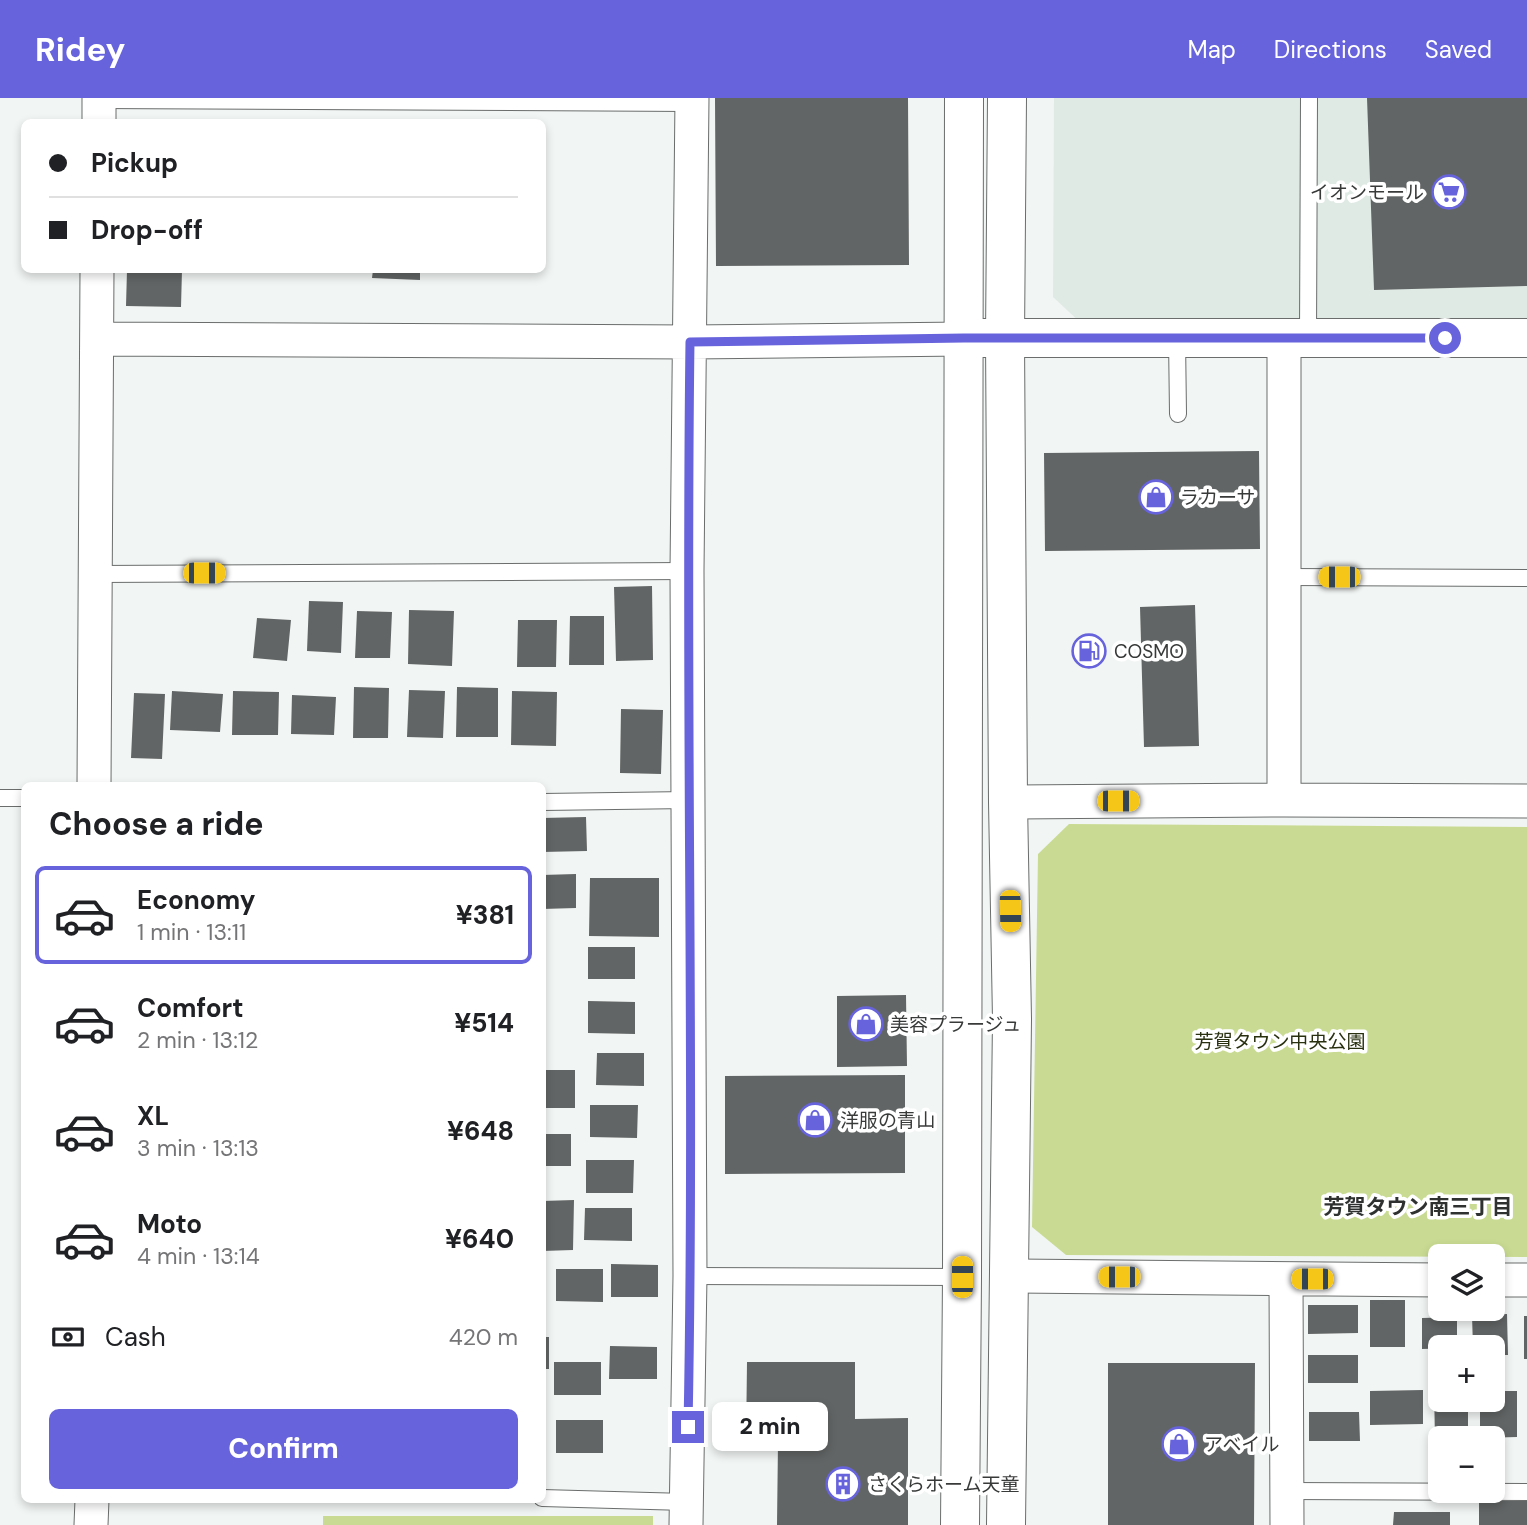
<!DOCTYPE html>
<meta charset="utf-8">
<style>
body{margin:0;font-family:"DM Sans","Noto Sans JP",sans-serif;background:#f6f6f6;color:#202124;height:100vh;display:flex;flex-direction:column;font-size:26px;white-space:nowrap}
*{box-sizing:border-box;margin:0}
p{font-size:23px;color:#757577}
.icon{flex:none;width:38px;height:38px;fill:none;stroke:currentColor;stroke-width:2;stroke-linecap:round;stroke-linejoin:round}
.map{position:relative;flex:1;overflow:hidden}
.side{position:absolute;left:21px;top:684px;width:525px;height:721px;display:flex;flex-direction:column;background:#fff;border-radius:10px;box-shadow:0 4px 10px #0003}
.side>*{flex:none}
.top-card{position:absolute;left:21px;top:21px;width:525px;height:154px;border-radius:10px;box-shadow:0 4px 10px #0003;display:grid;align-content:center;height:154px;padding:0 28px;background:#fff}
.fabs{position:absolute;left:1428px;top:1146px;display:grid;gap:14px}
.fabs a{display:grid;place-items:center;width:77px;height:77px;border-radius:10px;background:#fff;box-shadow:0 4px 10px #0003;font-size:35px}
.end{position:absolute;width:32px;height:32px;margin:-16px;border:9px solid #6763dc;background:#fff;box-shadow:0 0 0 4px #fff}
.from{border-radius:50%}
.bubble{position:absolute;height:49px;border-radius:10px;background:#fff;box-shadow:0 4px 10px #0003;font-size:23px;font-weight:800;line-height:49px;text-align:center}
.car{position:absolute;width:21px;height:42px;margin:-21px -10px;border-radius:9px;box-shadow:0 0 5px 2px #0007;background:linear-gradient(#f5c518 24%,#345 0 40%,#f5c518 0 76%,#345 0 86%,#f5c518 0)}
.top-card b{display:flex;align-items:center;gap:24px;height:66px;font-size:26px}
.top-card b+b{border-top:2px solid #e0e0e0}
.top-card i{width:18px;height:18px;background:#202124}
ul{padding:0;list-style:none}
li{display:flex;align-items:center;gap:21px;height:98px;margin:0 14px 10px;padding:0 14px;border:4px solid transparent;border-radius:10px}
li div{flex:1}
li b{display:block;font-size:26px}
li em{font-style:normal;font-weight:800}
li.current{border-color:#6763dc}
li>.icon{width:63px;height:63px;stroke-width:1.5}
h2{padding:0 28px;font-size:32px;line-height:84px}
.pay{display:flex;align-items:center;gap:18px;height:77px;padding:0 28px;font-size:26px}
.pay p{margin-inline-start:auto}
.cta{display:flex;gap:14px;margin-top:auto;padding:14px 28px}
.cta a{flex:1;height:80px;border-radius:10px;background:#6763dc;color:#fff;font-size:28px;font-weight:800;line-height:80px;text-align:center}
header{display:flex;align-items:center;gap:42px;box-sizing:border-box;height:98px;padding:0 35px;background:#6763dc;color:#fff}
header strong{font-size:33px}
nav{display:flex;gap:38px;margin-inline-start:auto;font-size:24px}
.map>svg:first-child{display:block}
</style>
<header>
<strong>Ridey</strong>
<nav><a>Map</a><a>Directions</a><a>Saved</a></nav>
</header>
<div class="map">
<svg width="1527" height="1427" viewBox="0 0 1527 1427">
<rect width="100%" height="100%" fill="#f1f5f3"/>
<!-- built -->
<path fill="#e0eae5" d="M1054,0H1527V229L1083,227L1053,199Z"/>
<!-- green -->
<path fill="#c9db92" d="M1069,726L1527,729V1159L1066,1157L1032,1129L1038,756Z
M323,1418H653V1427H323Z"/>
<!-- building -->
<path fill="#626565" d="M715,0H908L909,167L716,168Z
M1367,0H1527V188L1374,192Z
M127,172H182L181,209L126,208Z
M373,172H420V182L372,180Z
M1259,353L1260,451L1045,453L1044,355Z
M652,488L653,562L616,563L614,489Z
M309,503L343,504L341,555L307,553Z
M1195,507L1199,648L1144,649L1140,509Z
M409,512L454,513L452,568L408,566Z
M357,513L392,514L390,560H355Z
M570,518H604V567H569Z
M257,520L291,522L287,563L253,560Z
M518,522H557L556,569H517Z
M354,589L389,590L388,640H353Z
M457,589L498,590V639H456Z
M409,592L445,593L443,640L407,639Z
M172,593L223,596L220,634L170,632Z
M233,593L279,594L278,637H232Z
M512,593L557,594L556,648L511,647Z
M134,595L165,596L162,661L131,660Z
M292,597L336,599L334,637L291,636Z
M621,611L663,612L661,676L620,675Z
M586,719L587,753L542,754V720Z
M576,776V810L542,811V777Z
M590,780H659V839L589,838Z
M588,849H635V881H588Z
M906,897L907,968L837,969V898Z
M588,903L635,904V936L588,935Z
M597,955H644V988L596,987Z
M542,972H575V1010H542Z
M905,977V1075L725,1076V978Z
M590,1007H638L637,1040L590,1039Z
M542,1036H571V1068H542Z
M586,1062H634L633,1095H586Z
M574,1102L573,1152L542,1153V1103Z
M585,1110H632V1143L584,1142Z
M611,1166L658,1167V1199H611Z
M556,1171H603V1204L556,1203Z
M1370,1202H1405V1249H1370Z
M1308,1207H1358V1235L1308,1236Z
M1507,1216L1508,1257H1493V1250H1473L1472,1217Z
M1524,1218H1527V1261H1524Z
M1457,1219V1250L1422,1251V1220Z
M542,1239H549V1271H542Z
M610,1248L657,1249V1281H609Z
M1308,1257H1358V1285H1308Z
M554,1264H601V1297H554Z
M747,1264H855V1321L908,1320V1427H777L778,1344H746Z
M1108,1265H1255L1254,1427H1108Z
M1434,1287H1440V1302H1468V1340H1440V1345H1435Z
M1423,1292V1326L1370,1327V1293Z
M1493,1293H1517V1339L1480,1340V1302H1493Z
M542,1314H545L546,1346H542Z
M1309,1314H1359L1360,1343H1309Z
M556,1322H603V1355H556Z
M1479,1403H1527V1427H1479Z
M1394,1414H1450V1427H1393Z"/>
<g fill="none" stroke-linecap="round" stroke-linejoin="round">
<defs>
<path id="service" d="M99,2L692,5
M1177,240L1178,316
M1308,240L1309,0
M96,476L687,473
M1285,479L1527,480
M0,700H24
M542,704L689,702
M690,1178L962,1179
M1287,1393L1527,1394
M542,1400L686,1404"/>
<path id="minor" d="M99,24V0
M1284,240V702
M97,241L690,244L964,241
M94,688L97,172
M1008,704L1284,702L1527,703
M1008,1178L1440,1182
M1286,1181L1287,1427
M1493,1182H1527
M91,1427L92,1402
M686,1427L690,1178L687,473L692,0"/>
<path id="tertiary" d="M980,240H1527
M960,1427L962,1179L964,0
M1006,1427L1012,921L1008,704L1005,240L1007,0"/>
</defs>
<!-- service casing -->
<use href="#service" stroke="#6a6d6c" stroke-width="18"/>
<!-- minor casing -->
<use href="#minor" stroke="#6a6d6c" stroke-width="35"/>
<!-- tertiary casing -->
<use href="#tertiary" stroke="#6a6d6c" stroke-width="40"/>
<!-- service -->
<use href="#service" stroke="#fff" stroke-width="16"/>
<!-- minor -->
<use href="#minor" stroke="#fff" stroke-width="33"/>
<!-- tertiary -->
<use href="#tertiary" stroke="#fff" stroke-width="38"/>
</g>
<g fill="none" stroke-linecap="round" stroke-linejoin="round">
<!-- route -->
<path stroke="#6763dc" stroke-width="9" d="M688,1329C695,968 685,606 690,244L964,240H1445"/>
</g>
<!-- icons -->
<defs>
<symbol id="supermarket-ring" viewBox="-11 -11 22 22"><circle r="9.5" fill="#fff" stroke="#6763dc" stroke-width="1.5"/><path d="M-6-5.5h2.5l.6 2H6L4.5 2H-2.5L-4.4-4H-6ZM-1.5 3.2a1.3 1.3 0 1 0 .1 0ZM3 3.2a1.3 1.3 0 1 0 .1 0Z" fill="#6763dc"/></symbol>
<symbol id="shop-ring" viewBox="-11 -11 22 22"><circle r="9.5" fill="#fff" stroke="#6763dc" stroke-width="1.5"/><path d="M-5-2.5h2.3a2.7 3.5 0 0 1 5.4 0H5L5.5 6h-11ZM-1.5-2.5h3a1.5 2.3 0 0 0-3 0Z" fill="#6763dc"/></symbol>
<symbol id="fuel-ring" viewBox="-11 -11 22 22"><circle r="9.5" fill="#fff" stroke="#6763dc" stroke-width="1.5"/><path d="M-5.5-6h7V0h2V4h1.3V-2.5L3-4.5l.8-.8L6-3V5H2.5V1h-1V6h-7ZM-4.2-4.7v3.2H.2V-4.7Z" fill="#6763dc"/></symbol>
<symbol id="building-ring" viewBox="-11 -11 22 22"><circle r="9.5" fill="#fff" stroke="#6763dc" stroke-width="1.5"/><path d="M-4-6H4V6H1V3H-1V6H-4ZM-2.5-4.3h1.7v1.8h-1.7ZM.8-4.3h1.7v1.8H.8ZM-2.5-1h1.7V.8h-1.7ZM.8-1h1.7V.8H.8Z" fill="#6763dc"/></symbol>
</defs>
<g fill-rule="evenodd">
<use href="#supermarket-ring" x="1430" y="75" width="38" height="38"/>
<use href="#shop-ring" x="1137" y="380" width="38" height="38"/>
<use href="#fuel-ring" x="1070" y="534" width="38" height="38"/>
<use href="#shop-ring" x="847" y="907" width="38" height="38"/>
<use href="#shop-ring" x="796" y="1003" width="38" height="38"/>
<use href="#shop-ring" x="1160" y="1327" width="38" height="38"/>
<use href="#building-ring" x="824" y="1367" width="38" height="38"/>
</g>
<g text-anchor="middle" stroke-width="7" stroke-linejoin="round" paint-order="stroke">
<!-- poi labels -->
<g font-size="19" fill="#383a39" stroke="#fff" text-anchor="start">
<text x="1424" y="101" text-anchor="end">イオンモール</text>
<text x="1180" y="406">ラカーサ</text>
<text x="1114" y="560">COSMO</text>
<text x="890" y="933">美容プラージュ</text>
<text x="840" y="1029">洋服の青山</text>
<text x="1204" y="1353">アベイル</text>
<text x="868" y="1393">さくらホーム天童</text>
</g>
<!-- park labels -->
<g font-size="19" fill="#29300f" stroke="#fff">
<text x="1280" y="950">芳賀タウン中央公園</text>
</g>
<!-- neighbourhood labels -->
<g font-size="21" font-weight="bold" fill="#2f3130" stroke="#fff">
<text x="1418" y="1116">芳賀タウン南三丁目</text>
</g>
</g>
</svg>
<div class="fabs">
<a><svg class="icon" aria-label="layers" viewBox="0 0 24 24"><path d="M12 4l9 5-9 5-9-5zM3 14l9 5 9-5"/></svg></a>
<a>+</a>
<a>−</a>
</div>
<i class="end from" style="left:1445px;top:240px"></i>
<i class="end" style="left:688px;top:1329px"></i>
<div class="bubble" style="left:712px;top:1304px;width:116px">2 min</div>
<i class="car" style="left:204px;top:475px;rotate:90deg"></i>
<i class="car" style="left:1339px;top:479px;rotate:270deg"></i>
<i class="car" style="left:1118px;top:703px;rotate:90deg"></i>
<i class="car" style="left:1010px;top:813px;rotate:179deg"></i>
<i class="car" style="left:962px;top:1179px;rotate:0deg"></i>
<i class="car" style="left:1119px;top:1179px;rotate:270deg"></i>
<i class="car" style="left:1312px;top:1181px;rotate:270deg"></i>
<div class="top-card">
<b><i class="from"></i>Pickup</b>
<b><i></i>Drop-off</b>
</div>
<section class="side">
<h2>Choose a ride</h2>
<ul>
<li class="current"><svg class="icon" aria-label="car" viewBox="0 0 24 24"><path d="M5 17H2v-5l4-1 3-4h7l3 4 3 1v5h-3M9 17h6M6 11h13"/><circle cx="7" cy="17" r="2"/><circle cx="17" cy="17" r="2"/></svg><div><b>Economy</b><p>1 min · 13:11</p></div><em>¥381</em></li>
<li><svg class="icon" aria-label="car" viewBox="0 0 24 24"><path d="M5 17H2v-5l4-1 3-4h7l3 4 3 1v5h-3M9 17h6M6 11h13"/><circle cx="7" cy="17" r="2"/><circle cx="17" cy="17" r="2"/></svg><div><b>Comfort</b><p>2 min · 13:12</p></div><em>¥514</em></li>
<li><svg class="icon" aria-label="car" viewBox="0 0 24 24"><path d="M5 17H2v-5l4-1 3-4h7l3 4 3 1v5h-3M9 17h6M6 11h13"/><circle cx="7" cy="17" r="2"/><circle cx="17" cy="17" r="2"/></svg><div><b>XL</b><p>3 min · 13:13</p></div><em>¥648</em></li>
<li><svg class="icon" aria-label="car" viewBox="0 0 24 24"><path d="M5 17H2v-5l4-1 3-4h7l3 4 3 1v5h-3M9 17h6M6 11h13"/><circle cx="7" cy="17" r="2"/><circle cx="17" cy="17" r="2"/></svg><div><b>Moto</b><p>4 min · 13:14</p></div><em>¥640</em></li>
</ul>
<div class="pay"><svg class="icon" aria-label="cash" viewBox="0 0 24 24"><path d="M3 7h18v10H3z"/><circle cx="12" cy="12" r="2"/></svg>Cash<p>420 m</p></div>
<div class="cta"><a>Confirm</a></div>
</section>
</div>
